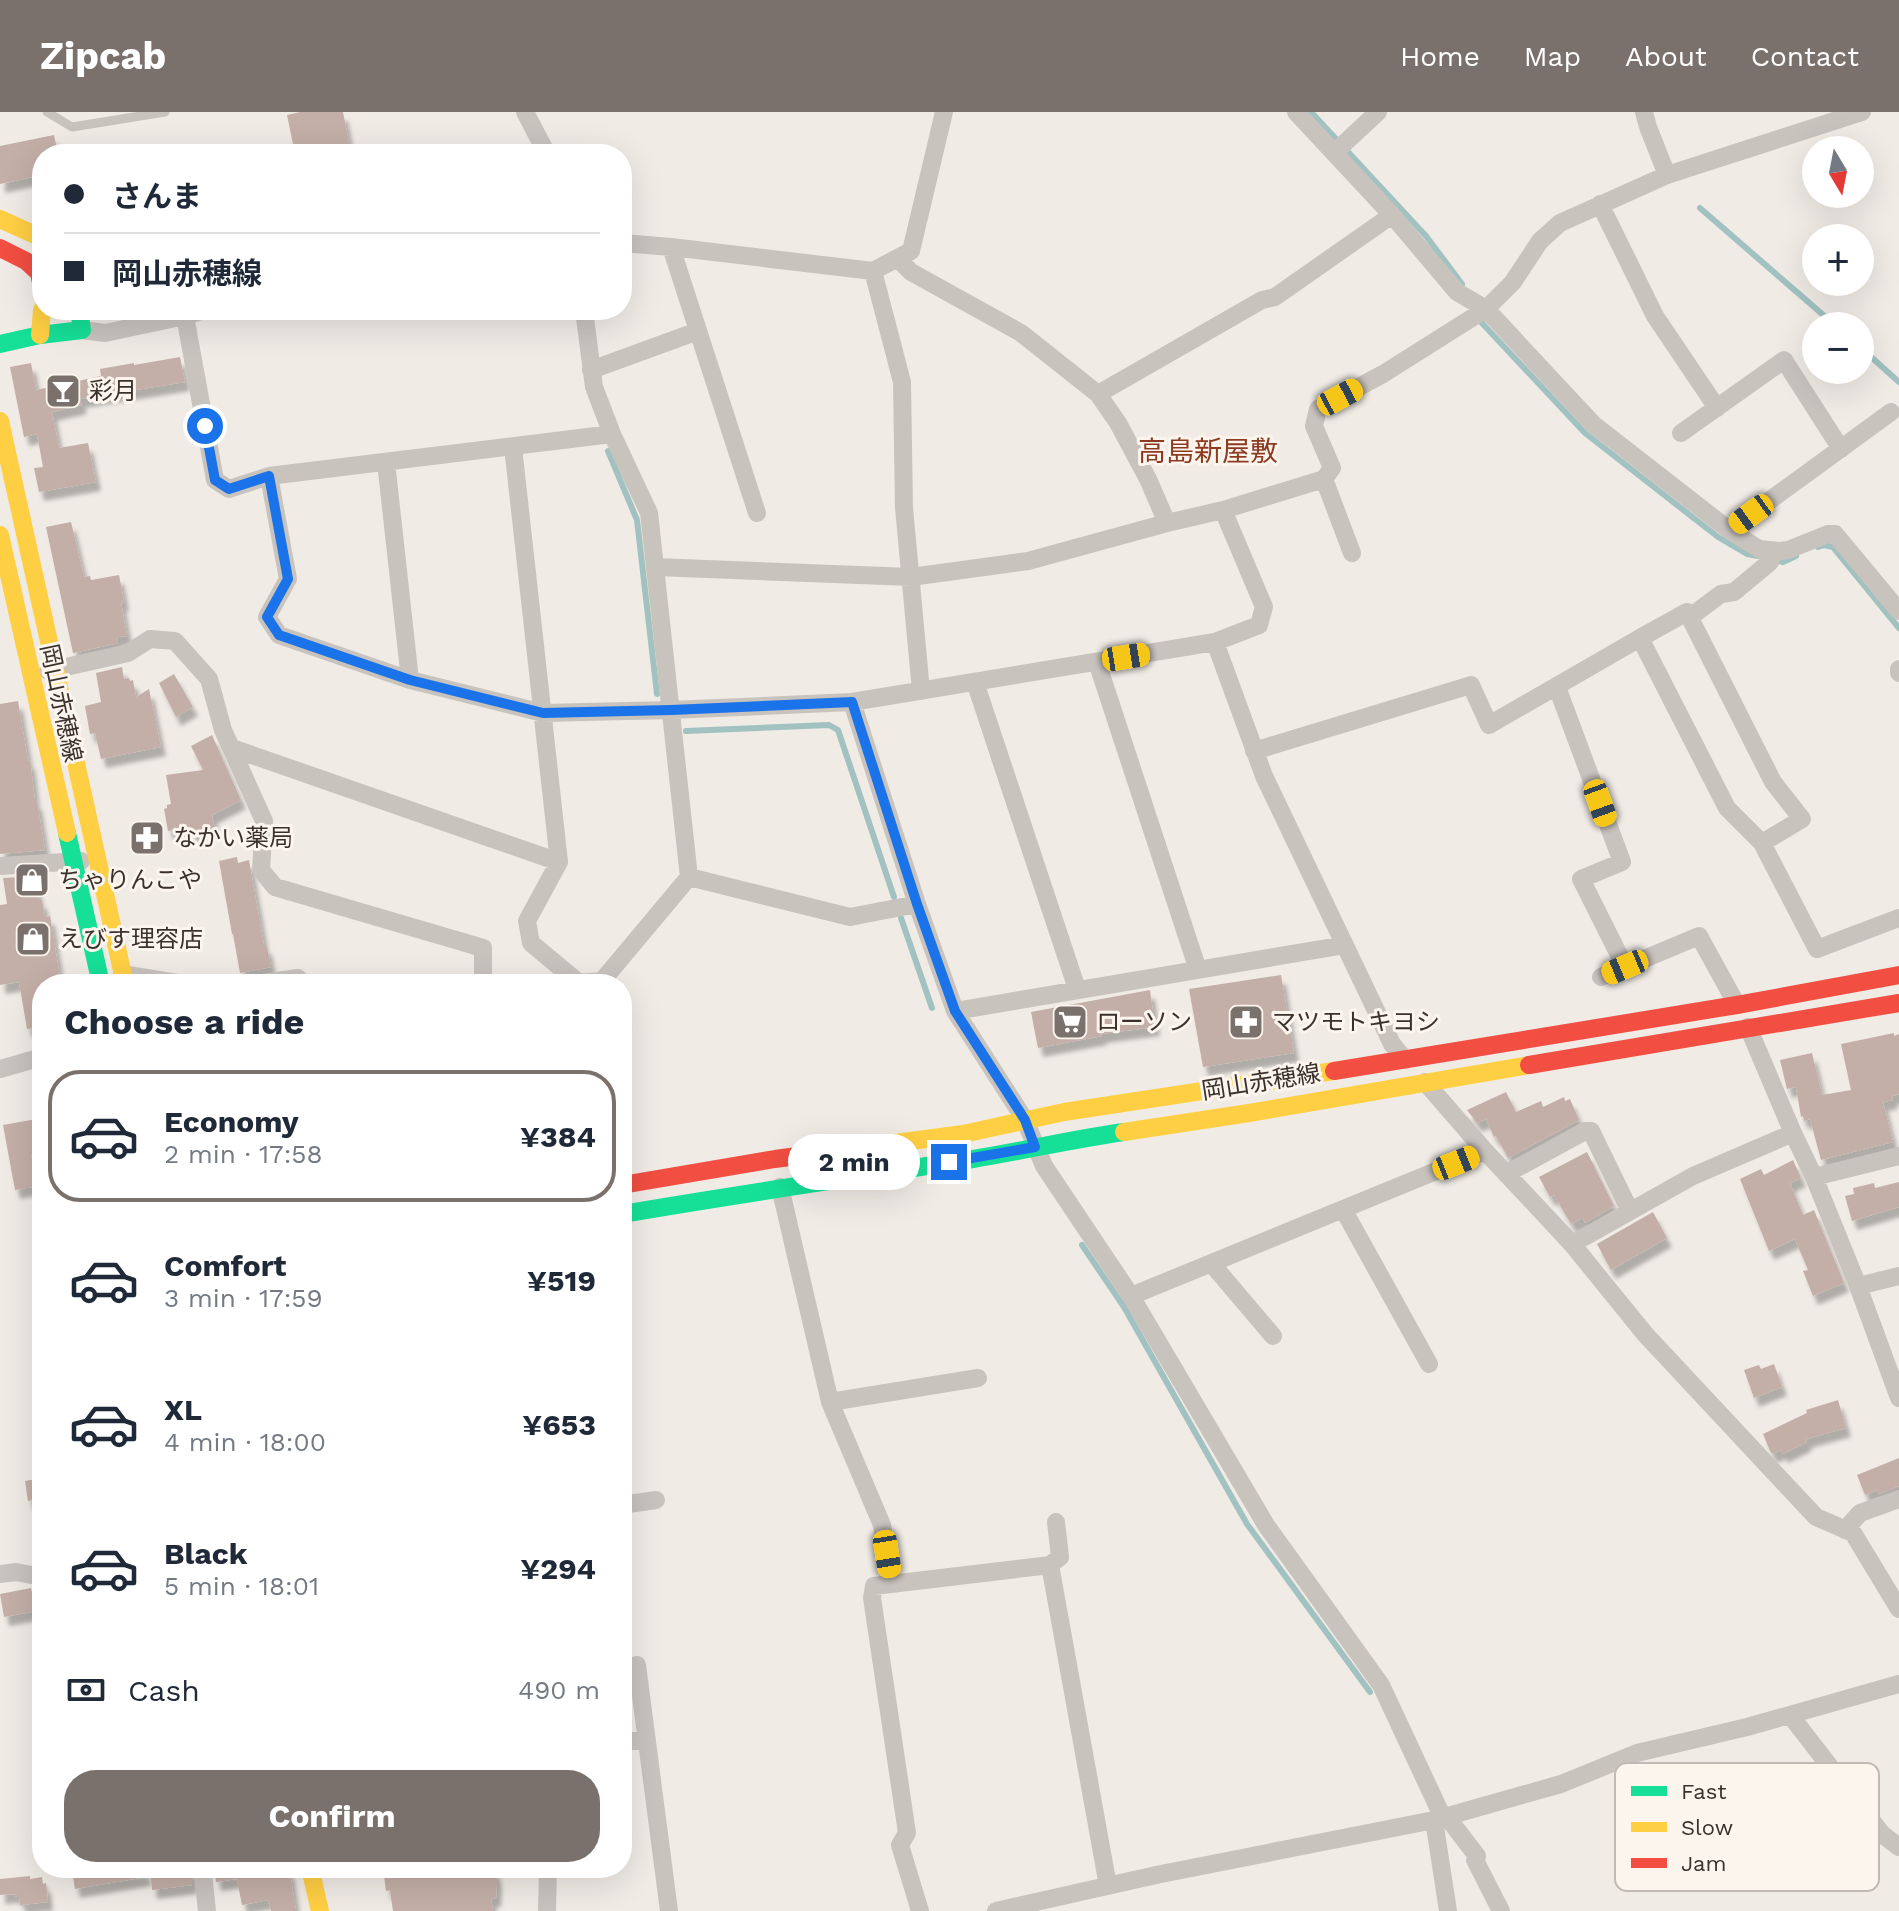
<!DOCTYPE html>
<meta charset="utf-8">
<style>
body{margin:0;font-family:"Work Sans","Noto Sans JP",sans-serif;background:#f2f2f3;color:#1f2937;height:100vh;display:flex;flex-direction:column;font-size:30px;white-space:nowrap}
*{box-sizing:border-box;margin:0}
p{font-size:26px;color:#747a83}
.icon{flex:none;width:44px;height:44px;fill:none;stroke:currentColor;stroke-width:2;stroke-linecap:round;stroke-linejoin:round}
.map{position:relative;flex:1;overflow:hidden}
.panel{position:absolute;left:32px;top:862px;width:600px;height:904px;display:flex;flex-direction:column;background:#fff;border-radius:32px;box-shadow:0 8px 32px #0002}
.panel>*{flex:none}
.banner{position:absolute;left:32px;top:32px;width:600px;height:176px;border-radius:32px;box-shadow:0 8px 32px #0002;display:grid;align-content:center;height:176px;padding:0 32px;background:#fff}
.needle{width:52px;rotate:170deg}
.buttons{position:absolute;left:1802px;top:24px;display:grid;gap:16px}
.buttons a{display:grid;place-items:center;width:72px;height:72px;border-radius:50%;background:#fff;box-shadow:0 8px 32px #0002;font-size:40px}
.end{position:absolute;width:36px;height:36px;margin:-18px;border:10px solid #1a73e8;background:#fff;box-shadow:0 0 0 4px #fff}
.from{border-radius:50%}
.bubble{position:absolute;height:56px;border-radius:28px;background:#fff;box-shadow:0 8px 32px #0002;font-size:26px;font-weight:700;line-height:56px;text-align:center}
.car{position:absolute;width:24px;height:48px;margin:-24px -12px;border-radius:10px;box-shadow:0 0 6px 2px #0007;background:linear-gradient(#f5c518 24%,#345 0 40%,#f5c518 0 76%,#345 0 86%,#f5c518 0)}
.banner b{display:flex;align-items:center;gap:28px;height:76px;font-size:30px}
.banner b+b{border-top:2px solid #e0e1e3}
.banner i{width:20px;height:20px;background:#1f2937}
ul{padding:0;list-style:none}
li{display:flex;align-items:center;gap:24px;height:132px;margin:0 16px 12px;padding:0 16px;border:4px solid transparent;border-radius:32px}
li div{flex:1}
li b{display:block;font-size:30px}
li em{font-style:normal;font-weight:700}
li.selected{border-color:#7a716c}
li>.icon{width:72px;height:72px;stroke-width:1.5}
h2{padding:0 32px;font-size:36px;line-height:96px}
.pay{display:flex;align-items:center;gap:20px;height:88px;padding:0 32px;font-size:30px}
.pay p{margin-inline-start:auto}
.button{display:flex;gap:16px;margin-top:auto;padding:16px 32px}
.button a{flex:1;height:92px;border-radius:32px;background:#7a716c;color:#fff;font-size:32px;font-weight:700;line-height:92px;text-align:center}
header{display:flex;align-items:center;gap:48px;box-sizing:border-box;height:112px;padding:0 40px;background:#7a716c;color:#fff}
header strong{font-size:38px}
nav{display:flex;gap:44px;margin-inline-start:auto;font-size:28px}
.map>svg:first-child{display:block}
</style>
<header>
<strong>Zipcab</strong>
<nav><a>Home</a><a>Map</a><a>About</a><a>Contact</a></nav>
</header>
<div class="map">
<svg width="1899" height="1799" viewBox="0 0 1899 1799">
<defs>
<filter id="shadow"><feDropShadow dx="5" dy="9" stdDeviation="2" flood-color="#0004"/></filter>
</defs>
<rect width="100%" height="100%" fill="#f0ebe5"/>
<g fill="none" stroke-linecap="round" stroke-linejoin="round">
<!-- stream -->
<path stroke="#a1c2c1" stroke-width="6" d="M1311,0L1426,124L1462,172
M1700,96L1836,214
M1481,210L1585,321L1718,425L1747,442L1758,444
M1860,235L1899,270
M608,339L637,408L657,582
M1818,435L1824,433L1833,435L1899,516
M1773,448L1783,450L1796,444
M686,619L829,613L838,618L894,785
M901,806L932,896
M1082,1133L1124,1195L1247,1412L1370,1580"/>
</g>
<!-- building -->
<path fill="#c3afa7" filter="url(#shadow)" d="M300,0H343L351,42H295L287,3Z
M54,23L58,42H42V63L0,72V34Z
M180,245L185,270L80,287L82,293L52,300L59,336L88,331L96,370L39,380L34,356L43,355L37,322L24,325L10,255L31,251L36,278L101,264L100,257L134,251V253Z
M71,410L84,465L90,464L91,468L119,463L124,490L121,491L127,524L117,525L118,531L73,541L46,415Z
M122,555L124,567L129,566L130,569L133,568L136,585L149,577L161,635L101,647L95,621L90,622L85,594L101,590L96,561Z
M174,562L193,595L176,605L159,571Z
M18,589L28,649L30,648L35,689H37L45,738L0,742V592Z
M212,623L241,688L212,703L215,717L191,721L190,715L168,719L164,697L167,696V693L171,692L166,663L203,658L191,634Z
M237,745L238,751L249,748L264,834H267L271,855L240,861L233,822H232L219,749Z
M34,764L39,788H42L45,805L50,804L61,872H42V915L27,917L19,870L0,873V793L7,792L3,766Z
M1281,863L1294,941L1203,955L1189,877Z
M1150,878L1155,915L1101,922L1102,924L1038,936L1031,900Z
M1894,921V924L1899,922V982L1892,984L1893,988L1883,990L1893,1030L1821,1048L1810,1007L1804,1009L1803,1004L1801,1005L1796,975L1787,977L1780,948L1812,941L1822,983L1851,978L1841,932Z
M1506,980L1516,1000L1541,989L1543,995L1564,985L1565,989L1570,987L1579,1008L1508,1046L1496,1024L1494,1025L1486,1007L1477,1011L1467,998Z
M42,1006V1042L31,1043L37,1074L15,1078L3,1013Z
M1587,1040L1614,1094L1585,1111L1583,1106L1571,1112L1554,1083L1550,1085L1539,1065Z
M1793,1048L1801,1066L1790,1071L1803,1103L1814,1098L1844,1171L1813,1184L1803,1159L1808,1158L1795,1127L1769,1139L1740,1067L1761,1057L1764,1063Z
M1899,1070V1095L1852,1109L1845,1084L1854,1082L1853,1076L1874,1071L1875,1076Z
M1653,1100L1667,1126L1611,1158L1597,1132Z
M1774,1252L1782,1275L1754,1286L1744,1258L1759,1253L1761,1257Z
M1838,1288L1846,1316L1806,1327L1807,1330L1783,1342L1781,1338L1773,1342L1770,1339L1763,1322L1807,1301L1806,1298Z
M1899,1346V1374L1879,1382L1877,1378L1865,1383L1857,1363Z
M42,1366V1386L28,1389L25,1369Z
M31,1476L36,1499L4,1505L0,1482Z
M77,1756H145L146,1765L75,1777L72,1759L77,1758Z
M150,1756H192V1773L152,1778Z
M214,1756H289L296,1799H271L268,1788L242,1793L237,1767L216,1770Z
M383,1756H495L497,1768L496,1786L491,1787L493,1799H393L390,1778L386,1779Z
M30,1764V1767L42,1765L43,1772L46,1771L48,1790L20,1793L19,1785H16L15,1782L0,1783V1767Z"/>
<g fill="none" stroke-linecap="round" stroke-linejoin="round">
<!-- lane -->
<path stroke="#c9c3be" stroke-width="9" d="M47,0L72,15L165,0"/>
<!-- street -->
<path stroke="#c9c3be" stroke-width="18" d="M525,0L547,42
M1296,0L1392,103L1457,180L1486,197L1593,312L1729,418L1759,437L1780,439L1788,438L1828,422H1835L1899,499
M1644,0L1648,15L1667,63
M1334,41L1378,0
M1600,92L1655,204L1717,296
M622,131L671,135L873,159L911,139L944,0
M671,135L757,401
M897,146L911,160L1021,221L1098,282L1118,311L1148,367L1167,411
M873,159L902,270L904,396L921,579
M584,198L594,275L612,322L649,401L689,765
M185,204L215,368L229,377L269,364L612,322
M82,218L105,221L185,204L205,198
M591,258L698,219
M1098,282L1262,188L1275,185L1392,103
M1681,321L1784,248L1841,337
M513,335L559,750L527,809L531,831L579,871L602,869L689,765L850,805L917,792
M386,350L410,568
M269,364L288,467L267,505L279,523L410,568L543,601L671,598L852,590L1215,530L1259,513L1264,495L1223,398
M1729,418L1891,300
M1352,441L1324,367L1332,356L1314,314L1318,297L1383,262L1486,197L1513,170L1540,129L1560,111L1667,63L1862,0
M656,455L911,465L1028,449L1167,411L1223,398L1324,367
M1690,505L1721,482L1734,480L1770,450L1774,439
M1640,526L1687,500L1773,670L1802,707L1762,731
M1215,530L1264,664L1392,932L1405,948
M1097,550L1198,858
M1899,557V561
M48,559L128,541L150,527L175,529L209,567L223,618L264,709L261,758L275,775L483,836V866L480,872
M975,570L1077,877
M1557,575L1622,750L1581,767L1625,855
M852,590L917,792L955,899L1025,1008L1044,1054L1131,1184L1266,1413L1381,1573L1443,1706
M232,636L559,750
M1254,639L1471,573L1489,613L1640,526L1727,696L1762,731L1817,837L1899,806
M0,754L81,749
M122,862L183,872
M1601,865L1699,824L1737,893
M254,872L298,866L304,872
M955,899L1345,833
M1748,915L1793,1021
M0,957L42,945
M1425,970L1485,1039L1572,1132L1645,1222L1816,1405L1853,1421L1899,1497
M1506,1062L1585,1019H1591L1630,1099
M1814,1065L1899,1044
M780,1075L830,1290L882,1413L892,1472
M1343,1097L1429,1252
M1572,1132L1693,1064L1793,1021L1814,1065L1858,1174L1899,1164
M1211,1151L1273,1224
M1858,1174L1899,1286
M1131,1184L1485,1039
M830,1290L978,1266
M622,1393L656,1388
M1845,1418L1860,1401L1899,1387
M1050,1453L1108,1774
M0,1462L16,1460L42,1465
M637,1553L669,1799
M1790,1603L1882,1722L1899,1735
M622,1629H647
M1447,1705L1477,1744L1475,1748L1501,1799
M1434,1708L1448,1799
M203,1761L207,1799
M547,1799L548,1756
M920,1799L900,1733L907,1721L872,1486L874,1474L1050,1453L1060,1445L1056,1410
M996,1799L1156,1763L1434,1708L1561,1672L1637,1641L1747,1615L1899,1572"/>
<!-- fast -->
<path stroke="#16e098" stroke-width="18" d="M0,232L40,223L82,218L79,198
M67,721L101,872
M622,1102C739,1082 856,1065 973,1047C1023,1039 1073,1027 1124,1020"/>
<!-- slow -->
<path stroke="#ffcf43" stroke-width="18" d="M0,107L42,126
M40,223L42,198
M0,309L125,872
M0,423L67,721
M1124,1020L1249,1001L1529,953
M888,1032L963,1022L1064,1000L1334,959
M310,1756L320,1799"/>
<!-- jam -->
<path stroke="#f24e42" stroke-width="18" d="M0,136L26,149L39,161L42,175
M1529,953L1899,891
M1334,959L1737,893L1899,863
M622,1073L775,1047L888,1032"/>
</g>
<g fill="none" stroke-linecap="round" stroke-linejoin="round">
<!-- route -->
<path stroke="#1a73e8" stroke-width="10" d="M205,314L215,368L229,377L269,364L288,467L267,505L279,523L410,568L543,601L671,598L852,590L917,792L955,899L1025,1008L1035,1035L949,1050"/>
</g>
<!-- icons -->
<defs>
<symbol id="bar-square" viewBox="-11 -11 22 22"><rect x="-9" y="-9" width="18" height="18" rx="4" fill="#7a716c" stroke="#fbf5ee"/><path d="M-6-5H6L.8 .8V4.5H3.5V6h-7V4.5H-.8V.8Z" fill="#fff"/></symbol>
<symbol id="pharmacy-square" viewBox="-11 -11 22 22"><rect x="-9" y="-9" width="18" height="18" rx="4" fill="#7a716c" stroke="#fbf5ee"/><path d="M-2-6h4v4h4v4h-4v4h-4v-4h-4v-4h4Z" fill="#fff"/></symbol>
<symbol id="shop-square" viewBox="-11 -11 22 22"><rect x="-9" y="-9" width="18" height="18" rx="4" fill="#7a716c" stroke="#fbf5ee"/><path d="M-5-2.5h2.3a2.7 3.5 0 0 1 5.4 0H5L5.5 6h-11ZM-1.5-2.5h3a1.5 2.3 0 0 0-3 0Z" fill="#fff"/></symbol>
<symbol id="supermarket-square" viewBox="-11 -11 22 22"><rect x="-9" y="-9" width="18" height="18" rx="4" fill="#7a716c" stroke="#fbf5ee"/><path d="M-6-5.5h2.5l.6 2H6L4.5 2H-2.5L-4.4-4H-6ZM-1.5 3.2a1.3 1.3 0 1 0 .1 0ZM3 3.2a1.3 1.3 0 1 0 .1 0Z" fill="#fff"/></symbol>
</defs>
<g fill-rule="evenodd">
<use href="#bar-square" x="43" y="259" width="40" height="40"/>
<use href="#pharmacy-square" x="127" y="706" width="40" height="40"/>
<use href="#shop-square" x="12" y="748" width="40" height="40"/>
<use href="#shop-square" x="13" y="807" width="40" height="40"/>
<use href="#supermarket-square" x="1050" y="890" width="40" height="40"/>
<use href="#pharmacy-square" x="1226" y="890" width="40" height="40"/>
</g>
<g text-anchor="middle" stroke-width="6" stroke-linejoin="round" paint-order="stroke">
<!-- poi labels -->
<g font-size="24" fill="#3b302b" stroke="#fbf5ee" text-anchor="start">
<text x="89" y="287">彩月</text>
<text x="173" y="734">なかい薬局</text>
<text x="58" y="776">ちゃりんこや</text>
<text x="59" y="835">えびす理容店</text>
<text x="1096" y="918">ローソン</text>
<text x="1272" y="918">マツモトキヨシ</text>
</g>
<!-- street labels -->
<g font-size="24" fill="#3b302b" stroke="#fbf5ee">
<text transform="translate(61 591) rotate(78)" y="8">岡山赤穂線</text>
<text transform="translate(1261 970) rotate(-9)" y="8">岡山赤穂線</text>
</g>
<!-- quarter labels -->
<g font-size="28" fill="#8c3b22" stroke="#fbf5ee">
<text x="1208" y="349">高島新屋敷</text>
</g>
</g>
<!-- legend -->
<rect x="1615" y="1651" width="264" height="128" rx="12" fill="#fbf5ee" stroke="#c1bab4" stroke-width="2"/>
<rect x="1631" y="1674" width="36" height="10" fill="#16e098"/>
<rect x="1631" y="1710" width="36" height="10" fill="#ffcf43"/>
<rect x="1631" y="1746" width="36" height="10" fill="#f24e42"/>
<g font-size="22" fill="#3b302b">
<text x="1681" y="1687">Fast</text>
<text x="1681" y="1723">Slow</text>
<text x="1681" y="1759">Jam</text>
</g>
</svg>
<div class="buttons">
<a><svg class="needle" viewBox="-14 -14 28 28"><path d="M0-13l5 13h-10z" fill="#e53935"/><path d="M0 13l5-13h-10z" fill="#747a83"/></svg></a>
<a>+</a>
<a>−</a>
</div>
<i class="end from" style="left:205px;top:314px"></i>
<i class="end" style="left:949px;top:1050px"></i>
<div class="bubble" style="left:788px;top:1022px;width:132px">2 min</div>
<i class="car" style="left:1340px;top:285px;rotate:62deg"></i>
<i class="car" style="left:1751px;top:402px;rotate:234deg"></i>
<i class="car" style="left:1126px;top:545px;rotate:81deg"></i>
<i class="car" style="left:1600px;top:691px;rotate:160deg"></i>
<i class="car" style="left:1625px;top:855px;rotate:247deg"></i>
<i class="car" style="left:1456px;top:1051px;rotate:68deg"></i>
<i class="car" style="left:887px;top:1442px;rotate:171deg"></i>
<div class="banner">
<b><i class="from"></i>さんま</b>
<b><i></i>岡山赤穂線</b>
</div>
<section class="panel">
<h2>Choose a ride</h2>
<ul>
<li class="selected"><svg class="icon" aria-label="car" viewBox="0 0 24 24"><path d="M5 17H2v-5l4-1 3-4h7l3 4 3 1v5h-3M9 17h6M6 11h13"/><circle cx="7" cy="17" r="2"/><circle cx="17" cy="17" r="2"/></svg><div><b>Economy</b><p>2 min · 17:58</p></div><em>¥384</em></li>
<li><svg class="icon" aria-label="car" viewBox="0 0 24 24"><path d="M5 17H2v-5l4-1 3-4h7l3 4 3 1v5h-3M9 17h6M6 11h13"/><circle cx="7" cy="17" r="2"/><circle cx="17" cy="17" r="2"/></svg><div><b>Comfort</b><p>3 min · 17:59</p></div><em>¥519</em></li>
<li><svg class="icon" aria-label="car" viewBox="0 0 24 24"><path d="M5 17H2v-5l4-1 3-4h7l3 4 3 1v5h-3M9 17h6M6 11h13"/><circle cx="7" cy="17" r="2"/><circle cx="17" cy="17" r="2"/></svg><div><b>XL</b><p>4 min · 18:00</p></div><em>¥653</em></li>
<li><svg class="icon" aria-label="car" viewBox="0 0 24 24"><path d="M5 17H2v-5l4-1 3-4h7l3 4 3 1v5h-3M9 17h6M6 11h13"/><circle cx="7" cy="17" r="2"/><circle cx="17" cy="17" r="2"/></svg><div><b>Black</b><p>5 min · 18:01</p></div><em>¥294</em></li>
</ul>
<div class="pay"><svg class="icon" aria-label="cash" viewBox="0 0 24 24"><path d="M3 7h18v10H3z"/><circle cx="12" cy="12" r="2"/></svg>Cash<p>490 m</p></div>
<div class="button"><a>Confirm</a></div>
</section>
</div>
